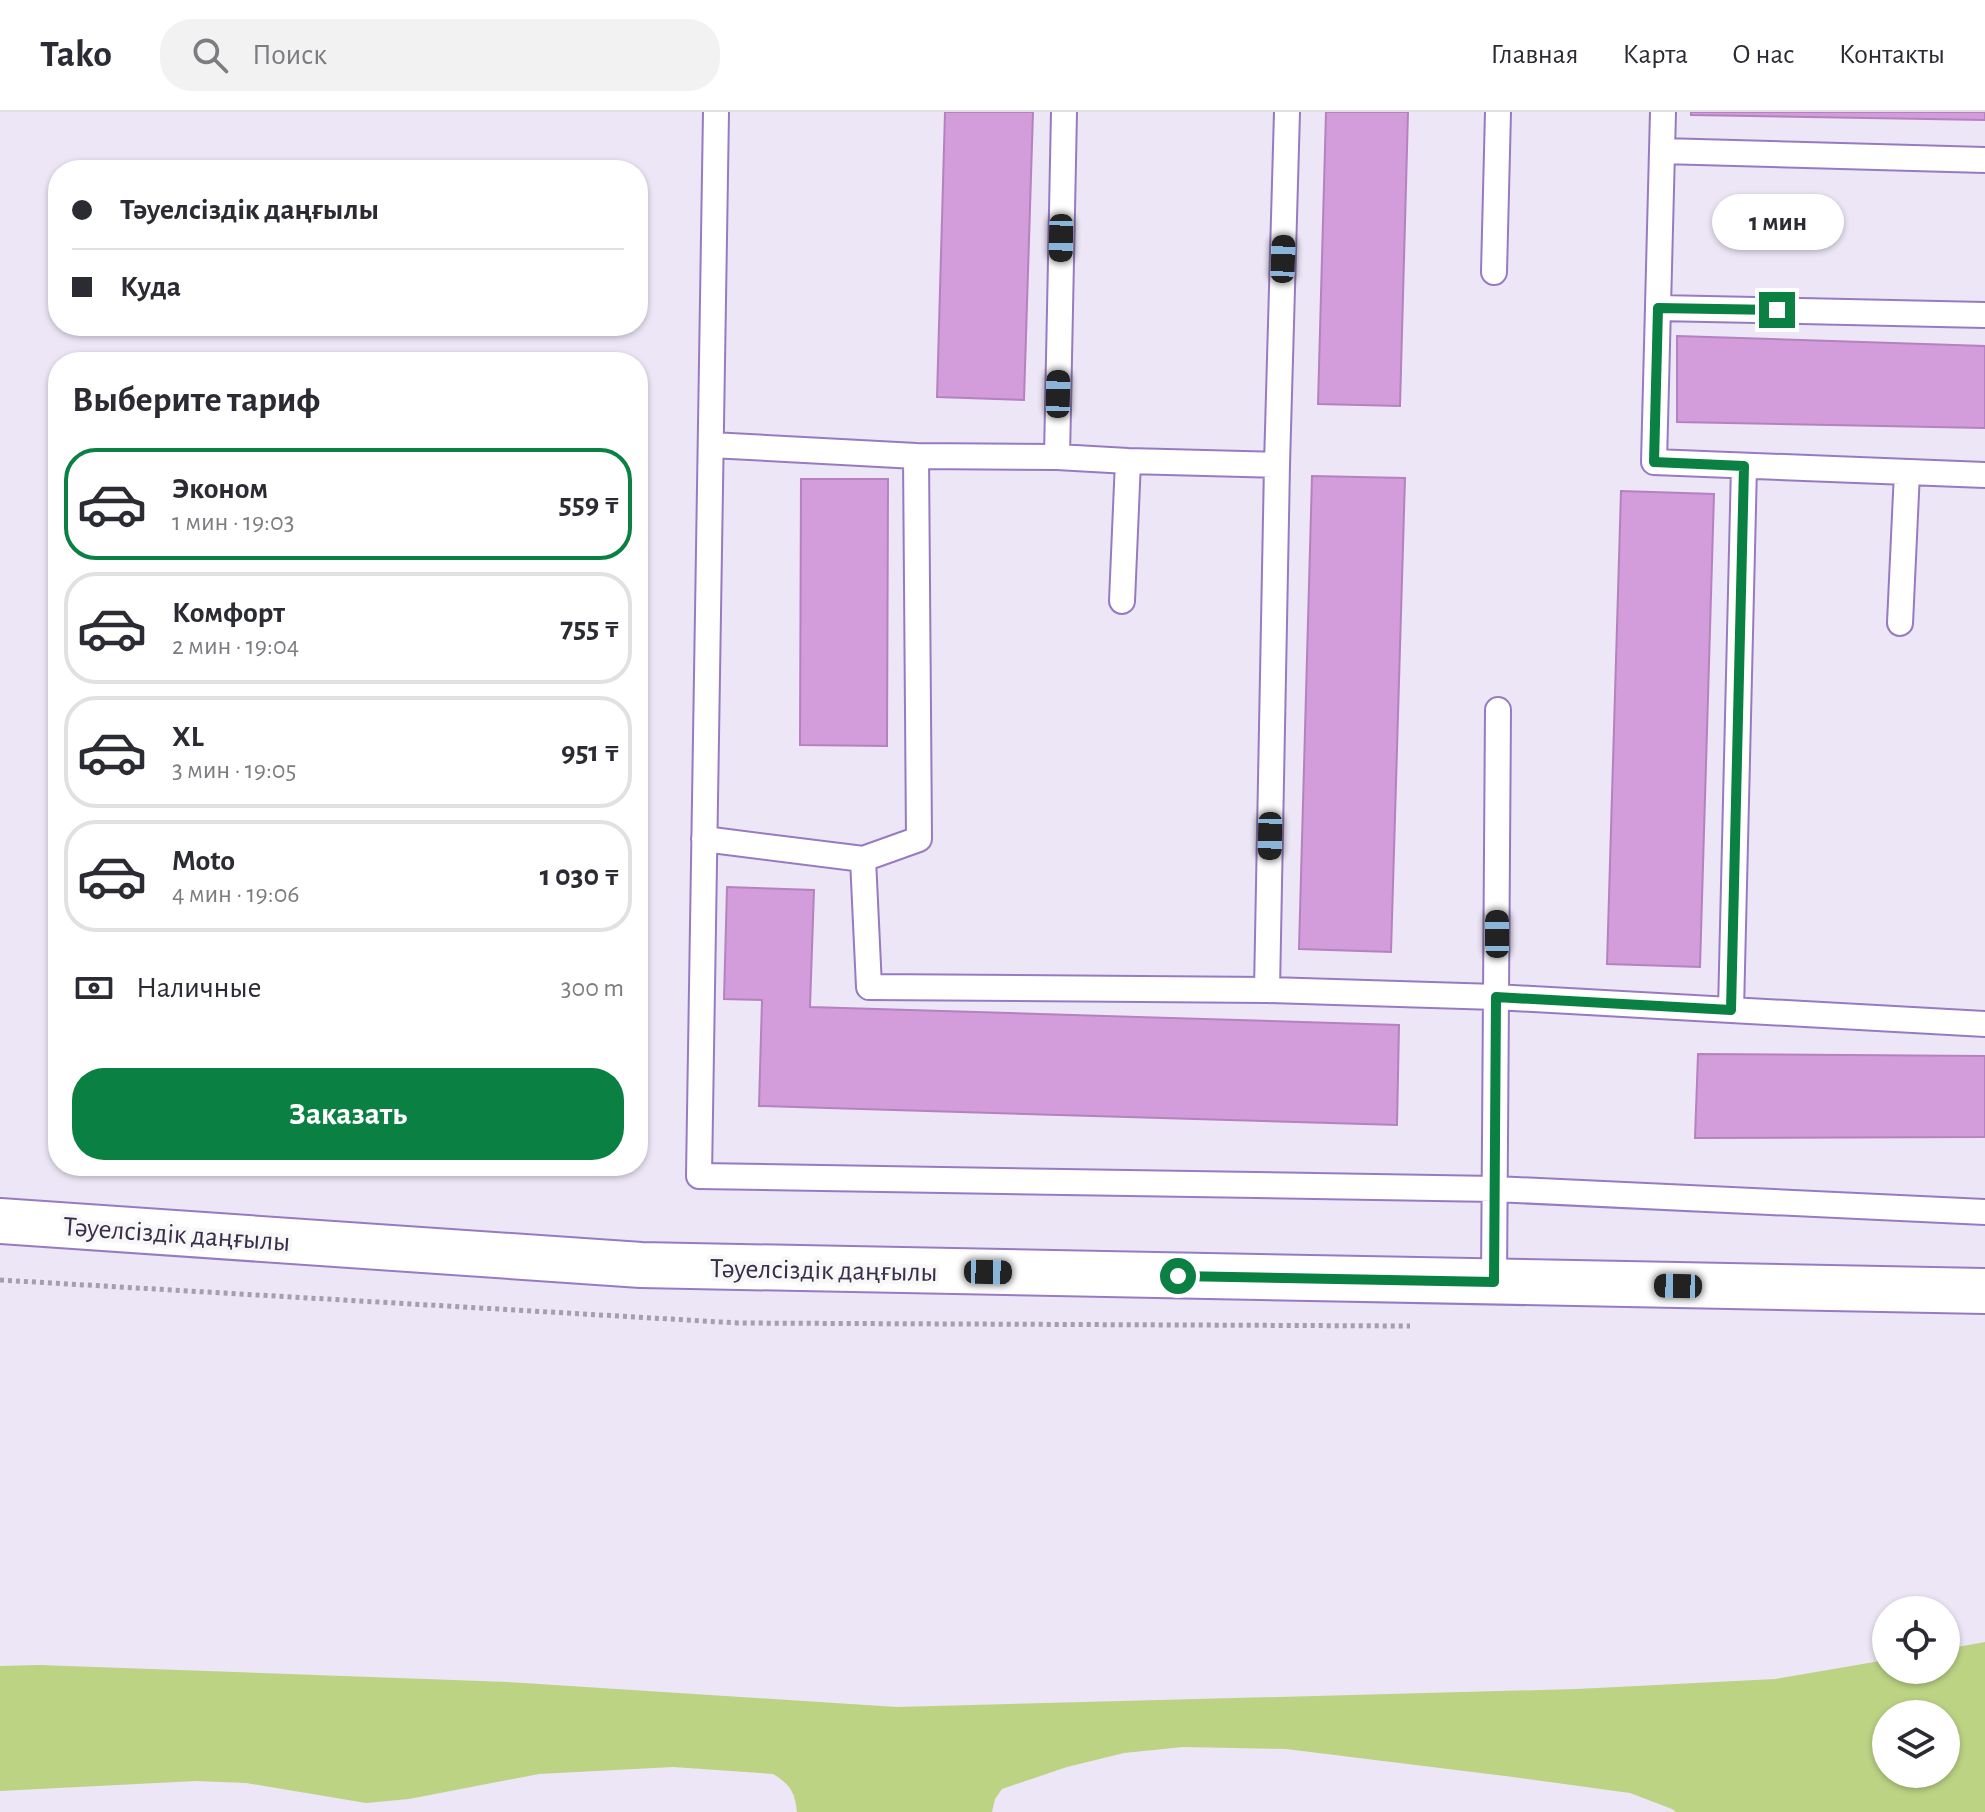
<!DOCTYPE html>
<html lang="ru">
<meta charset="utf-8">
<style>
body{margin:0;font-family:"Alegreya Sans",sans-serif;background:#f2f2f3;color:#2b2b33;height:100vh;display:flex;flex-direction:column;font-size:30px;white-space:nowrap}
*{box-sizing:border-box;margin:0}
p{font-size:26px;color:#7c7c81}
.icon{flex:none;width:44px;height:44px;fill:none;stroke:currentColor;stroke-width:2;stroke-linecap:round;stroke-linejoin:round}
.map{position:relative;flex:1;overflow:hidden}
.side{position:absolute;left:48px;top:240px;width:600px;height:824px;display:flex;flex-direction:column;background:#fff;border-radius:32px;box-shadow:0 2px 6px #0004}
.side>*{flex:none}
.hud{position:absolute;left:48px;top:48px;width:600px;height:176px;border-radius:32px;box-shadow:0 2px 6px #0004;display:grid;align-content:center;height:176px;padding:0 24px;background:#fff}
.controls{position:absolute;left:1872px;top:1484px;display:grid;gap:16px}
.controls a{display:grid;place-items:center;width:88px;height:88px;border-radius:50%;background:#fff;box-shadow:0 2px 6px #0004;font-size:40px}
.end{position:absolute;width:36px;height:36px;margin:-18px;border:10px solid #0b8043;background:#fff;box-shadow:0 0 0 4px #fff}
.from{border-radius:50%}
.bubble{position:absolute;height:56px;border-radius:28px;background:#fff;box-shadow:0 2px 6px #0004;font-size:26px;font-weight:700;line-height:56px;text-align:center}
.car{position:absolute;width:24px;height:48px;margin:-24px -12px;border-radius:10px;box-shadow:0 0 6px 2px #0007;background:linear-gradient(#222 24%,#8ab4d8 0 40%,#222 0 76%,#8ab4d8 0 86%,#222 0)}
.hud b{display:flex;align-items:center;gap:28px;height:76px;font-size:30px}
.hud b+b{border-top:2px solid #e1e1e2}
.hud i{width:20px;height:20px;background:#2b2b33}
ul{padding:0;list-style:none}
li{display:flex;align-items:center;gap:24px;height:112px;margin:0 16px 12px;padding:0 8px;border:4px solid #e1e1e2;border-radius:32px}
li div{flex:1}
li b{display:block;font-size:30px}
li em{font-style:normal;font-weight:700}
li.active{border-color:#0b8043}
li>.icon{width:72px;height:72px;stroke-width:1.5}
h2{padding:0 24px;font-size:36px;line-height:96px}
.pay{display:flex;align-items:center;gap:20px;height:88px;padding:0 24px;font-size:30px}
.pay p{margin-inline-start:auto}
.cta{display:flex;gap:16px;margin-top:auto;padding:16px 24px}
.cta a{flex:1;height:92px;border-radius:32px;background:#0b8043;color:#fff;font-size:32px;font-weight:700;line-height:92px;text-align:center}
header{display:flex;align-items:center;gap:48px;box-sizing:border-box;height:112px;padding:0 40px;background:#fff;border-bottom:2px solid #e1e1e2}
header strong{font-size:38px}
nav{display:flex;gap:44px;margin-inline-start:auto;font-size:28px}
.search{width:560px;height:72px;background:#f2f2f3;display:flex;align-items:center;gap:20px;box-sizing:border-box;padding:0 28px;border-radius:32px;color:#7c7c81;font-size:30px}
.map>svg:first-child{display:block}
</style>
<header>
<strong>Tako</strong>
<div class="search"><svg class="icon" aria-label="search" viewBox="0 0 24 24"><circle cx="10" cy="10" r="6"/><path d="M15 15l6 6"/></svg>Поиск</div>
<nav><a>Главная</a><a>Карта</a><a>О нас</a><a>Контакты</a></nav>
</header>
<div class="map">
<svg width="1985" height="1700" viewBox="0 0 1985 1700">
<rect width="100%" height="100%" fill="#ece6f6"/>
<!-- water -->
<path fill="#bcd384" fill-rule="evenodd" d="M1985,1530V1700H1676L1672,1697L1630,1681L1513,1665L1286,1637L1183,1635L1124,1641L1067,1655L1002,1677L995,1687L992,1700H797C795,1680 790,1672 773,1662L673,1655L539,1662L409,1687L366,1691L246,1671L196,1669L0,1679V1554L39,1553L508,1570L897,1595L1577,1577L1775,1567L1886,1548V1558H1946V1537ZM1886,1602H1946V1662H1886Z"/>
<!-- building -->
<path fill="#d39cdb" stroke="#b681bf" stroke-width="2" d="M945,0H1033L1024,288L937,285Z
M1326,0H1408L1400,294L1318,292Z
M1691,0H1985V8L1691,3Z
M1677,224L1985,234V316L1677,310Z
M1312,364L1405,366L1391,840L1299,837Z
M801,367H888L887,634L800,633Z
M1621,379L1714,382L1700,855L1607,852Z
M727,775L814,778L810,895L1399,913L1397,1013L759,994L762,888L724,887Z
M1698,942L1985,944V1025L1695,1026Z"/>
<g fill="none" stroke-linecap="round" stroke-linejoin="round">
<defs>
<path id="lane" d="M716,0L699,1064L1495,1077L1985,1100
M1663,0L1654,350L1985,363
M1662,39L1985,48
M1494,160L1498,0
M1658,196L1985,203
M711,333L916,344L919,727L863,747
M916,344L1057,345L1128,349L1277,353L1267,878
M1057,345L1064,0
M1277,353L1287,0
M1122,489L1128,349
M1900,511L1907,360
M704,727L863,747L869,875L1267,878L1496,885L1985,912
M1731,898L1744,354
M1494,1170L1498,598"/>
<path id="secondary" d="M0,1109L641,1153L1985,1179"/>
</defs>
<!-- lane casing -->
<use href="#lane" stroke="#977bc1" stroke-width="28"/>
<!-- secondary casing -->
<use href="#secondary" stroke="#977bc1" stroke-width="48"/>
<!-- path -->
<path stroke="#a59db2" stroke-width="5" stroke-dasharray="4 4" stroke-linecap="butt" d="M0,1168L738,1211L1410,1214"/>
<!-- lane -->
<use href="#lane" stroke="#fff" stroke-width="24"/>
<!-- secondary -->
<use href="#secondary" stroke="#fff" stroke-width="44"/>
</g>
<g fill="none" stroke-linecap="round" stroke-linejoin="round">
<!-- route -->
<path stroke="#0b8043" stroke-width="10" d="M1178,1164L1494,1170L1496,885L1731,898L1744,354L1654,350L1658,196L1777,198"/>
</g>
<g text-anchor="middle" stroke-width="8" stroke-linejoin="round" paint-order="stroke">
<!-- street labels -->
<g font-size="28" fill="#392d4b" stroke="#f7f7f7">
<text transform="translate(177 1121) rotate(4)" y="10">Тәуелсіздік даңғылы</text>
<text transform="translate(824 1157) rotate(1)" y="10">Тәуелсіздік даңғылы</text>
</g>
</g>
</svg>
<div class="controls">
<a><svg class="icon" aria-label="locate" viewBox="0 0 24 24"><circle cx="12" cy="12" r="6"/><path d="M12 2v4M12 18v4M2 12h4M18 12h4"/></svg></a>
<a><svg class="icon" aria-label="layers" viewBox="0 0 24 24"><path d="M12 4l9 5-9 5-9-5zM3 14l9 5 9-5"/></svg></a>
</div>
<i class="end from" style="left:1178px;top:1164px"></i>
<i class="end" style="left:1777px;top:198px"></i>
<div class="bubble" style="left:1712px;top:82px;width:132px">1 мин</div>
<i class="car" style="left:1061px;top:126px;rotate:181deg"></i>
<i class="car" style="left:1283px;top:147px;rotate:2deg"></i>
<i class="car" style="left:1058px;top:282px;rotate:1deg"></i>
<i class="car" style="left:1270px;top:724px;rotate:181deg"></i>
<i class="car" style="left:1497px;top:822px;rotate:0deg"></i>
<i class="car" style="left:988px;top:1160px;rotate:91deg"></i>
<i class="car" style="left:1678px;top:1174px;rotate:271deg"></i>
<div class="hud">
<b><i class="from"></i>Тәуелсіздік даңғылы</b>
<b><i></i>Куда</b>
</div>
<section class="side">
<h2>Выберите тариф</h2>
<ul>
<li class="active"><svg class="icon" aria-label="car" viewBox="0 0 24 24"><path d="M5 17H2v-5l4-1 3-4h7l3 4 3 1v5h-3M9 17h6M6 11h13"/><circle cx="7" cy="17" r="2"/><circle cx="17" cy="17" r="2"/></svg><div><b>Эконом</b><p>1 мин · 19:03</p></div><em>559 ₸</em></li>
<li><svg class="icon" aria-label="car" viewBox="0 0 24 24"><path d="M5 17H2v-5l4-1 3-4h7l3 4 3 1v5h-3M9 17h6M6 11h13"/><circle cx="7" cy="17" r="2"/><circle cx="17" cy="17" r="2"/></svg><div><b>Комфорт</b><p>2 мин · 19:04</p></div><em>755 ₸</em></li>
<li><svg class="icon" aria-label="car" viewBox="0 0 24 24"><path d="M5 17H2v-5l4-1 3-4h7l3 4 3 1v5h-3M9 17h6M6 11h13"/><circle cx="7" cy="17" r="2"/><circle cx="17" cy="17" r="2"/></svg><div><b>XL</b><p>3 мин · 19:05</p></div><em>951 ₸</em></li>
<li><svg class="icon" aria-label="car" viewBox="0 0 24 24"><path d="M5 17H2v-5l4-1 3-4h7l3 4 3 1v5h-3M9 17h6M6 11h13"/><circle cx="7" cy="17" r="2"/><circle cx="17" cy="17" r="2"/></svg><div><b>Moto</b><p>4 мин · 19:06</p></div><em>1 030 ₸</em></li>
</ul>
<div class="pay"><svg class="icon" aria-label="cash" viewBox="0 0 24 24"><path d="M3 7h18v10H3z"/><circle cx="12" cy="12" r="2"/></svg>Наличные<p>300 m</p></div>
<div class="cta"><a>Заказать</a></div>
</section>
</div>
